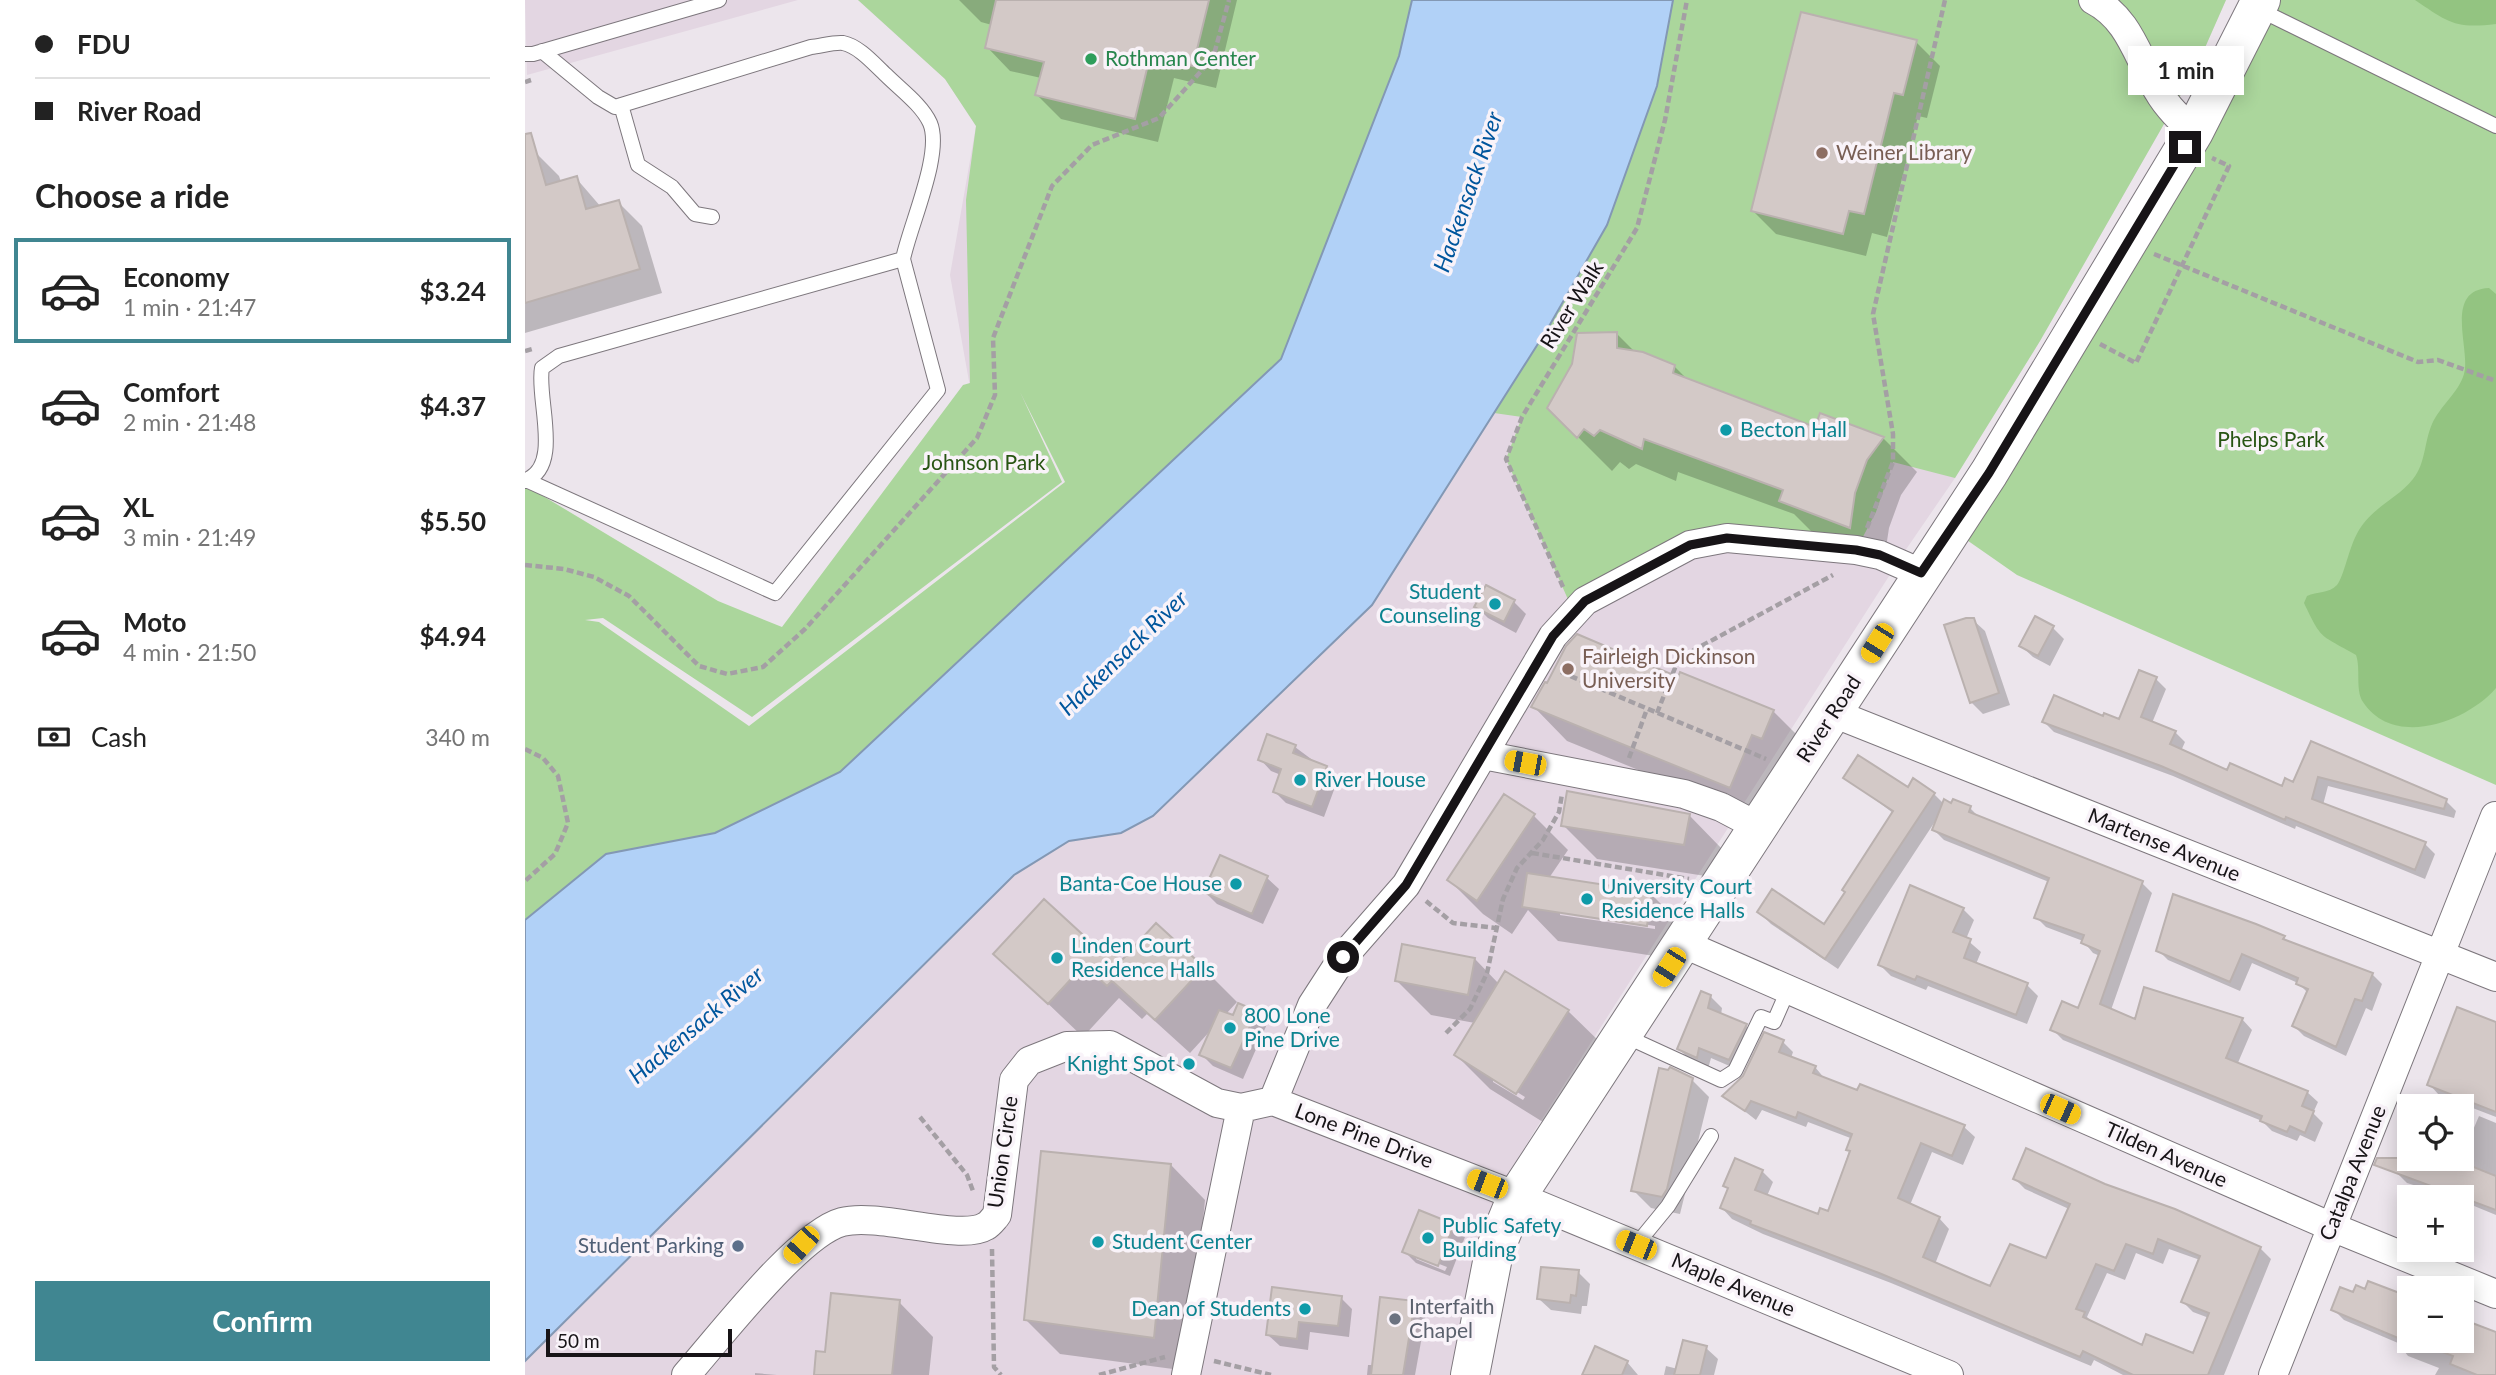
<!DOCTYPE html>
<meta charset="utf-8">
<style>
body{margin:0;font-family:Lato,sans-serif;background:#f6f6f6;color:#222;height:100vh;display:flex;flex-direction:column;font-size:26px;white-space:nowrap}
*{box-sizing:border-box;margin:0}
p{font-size:23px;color:#767676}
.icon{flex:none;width:38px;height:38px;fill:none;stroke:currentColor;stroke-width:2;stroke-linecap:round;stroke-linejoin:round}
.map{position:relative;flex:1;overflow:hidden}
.drawer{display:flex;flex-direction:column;background:#fff;width:525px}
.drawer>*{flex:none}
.guide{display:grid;align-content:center;height:154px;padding:0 35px;background:#fff}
.controls{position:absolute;left:1872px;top:1094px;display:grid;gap:14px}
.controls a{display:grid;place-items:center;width:77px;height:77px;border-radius:0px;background:#fff;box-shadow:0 4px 18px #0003;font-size:35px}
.scale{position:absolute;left:21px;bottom:18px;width:186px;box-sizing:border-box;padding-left:7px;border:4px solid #171417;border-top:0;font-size:19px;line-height:24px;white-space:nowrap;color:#171417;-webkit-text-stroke:5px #f9f3f9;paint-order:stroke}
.end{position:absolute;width:32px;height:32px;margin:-16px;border:9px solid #171417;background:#fff;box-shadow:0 0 0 4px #fff}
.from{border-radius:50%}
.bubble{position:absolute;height:49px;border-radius:0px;background:#fff;box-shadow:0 4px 18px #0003;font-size:23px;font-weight:700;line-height:49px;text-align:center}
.car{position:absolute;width:21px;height:42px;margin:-21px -10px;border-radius:9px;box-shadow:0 0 5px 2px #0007;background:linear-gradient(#f5c518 24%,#345 0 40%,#f5c518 0 76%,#345 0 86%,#f5c518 0)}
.guide b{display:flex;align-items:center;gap:24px;height:66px;font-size:26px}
.guide b+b{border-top:2px solid #e0e0e0}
.guide i{width:18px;height:18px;background:#222}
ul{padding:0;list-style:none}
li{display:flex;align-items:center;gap:21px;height:105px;margin:0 14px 10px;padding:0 21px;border:4px solid transparent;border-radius:0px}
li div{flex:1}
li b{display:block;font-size:26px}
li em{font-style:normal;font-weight:700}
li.on{border-color:#408691}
li>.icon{width:63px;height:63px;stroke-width:1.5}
h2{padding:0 35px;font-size:32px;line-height:84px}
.pay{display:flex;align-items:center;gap:18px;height:77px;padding:0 35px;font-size:26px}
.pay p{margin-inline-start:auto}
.cta{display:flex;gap:14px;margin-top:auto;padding:14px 35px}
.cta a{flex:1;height:80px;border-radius:0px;background:#408691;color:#fff;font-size:28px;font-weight:700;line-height:80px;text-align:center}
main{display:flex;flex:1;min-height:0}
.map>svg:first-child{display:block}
</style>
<main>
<section class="drawer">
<div class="guide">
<b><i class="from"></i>FDU</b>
<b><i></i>River Road</b>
</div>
<h2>Choose a ride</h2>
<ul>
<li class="on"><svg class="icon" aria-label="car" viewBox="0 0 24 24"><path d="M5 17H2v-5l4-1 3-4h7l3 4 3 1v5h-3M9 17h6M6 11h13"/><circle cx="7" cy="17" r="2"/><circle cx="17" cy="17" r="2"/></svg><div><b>Economy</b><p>1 min · 21:47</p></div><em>$3.24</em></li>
<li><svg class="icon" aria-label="car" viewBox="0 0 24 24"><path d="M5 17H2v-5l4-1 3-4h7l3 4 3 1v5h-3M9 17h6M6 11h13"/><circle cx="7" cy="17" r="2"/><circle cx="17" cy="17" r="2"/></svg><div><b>Comfort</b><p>2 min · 21:48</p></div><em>$4.37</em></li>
<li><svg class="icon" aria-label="car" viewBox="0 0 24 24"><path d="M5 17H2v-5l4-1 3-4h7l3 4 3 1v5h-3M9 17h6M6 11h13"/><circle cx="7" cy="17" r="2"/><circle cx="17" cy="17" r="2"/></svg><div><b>XL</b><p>3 min · 21:49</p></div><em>$5.50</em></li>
<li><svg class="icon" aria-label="car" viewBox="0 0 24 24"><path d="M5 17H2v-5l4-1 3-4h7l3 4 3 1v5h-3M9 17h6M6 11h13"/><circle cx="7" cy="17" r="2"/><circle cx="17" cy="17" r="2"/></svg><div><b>Moto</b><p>4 min · 21:50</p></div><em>$4.94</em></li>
</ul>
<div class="pay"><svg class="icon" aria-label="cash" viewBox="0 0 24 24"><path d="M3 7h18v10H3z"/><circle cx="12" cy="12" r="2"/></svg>Cash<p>340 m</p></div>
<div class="cta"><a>Confirm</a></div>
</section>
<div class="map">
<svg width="1971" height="1375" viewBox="0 0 1971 1375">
<rect width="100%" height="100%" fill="#ece5ec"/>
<!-- built -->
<path fill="#e3d6e2" d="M0,0H273L2,75Z
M333,0H1701L1671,68L1515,341L1430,478L1382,548L1010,1130L980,1181L945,1375H0V1361L489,875L544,841L596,833L847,605L503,404L445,387L425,275L451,126L420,79Z"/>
<!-- green -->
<path fill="#abd69c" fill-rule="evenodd" d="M333,0H887L874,56L756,359L315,772L190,833L81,854L0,920V489L3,487L193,601L257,627L438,385L445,383L441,200L451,126L420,79ZM495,392L540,482L224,726L74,622L60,620L78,618L227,717L537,482Z
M1148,0H1701L1671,68L1515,341L1430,478L1368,462L1351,512L1331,550L1202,538L1049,613L981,459L997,417L969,413L1027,321L1132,86Z
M1736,0H1971V785L1492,575L1426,529Z"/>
<!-- forest -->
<path fill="#93c481" d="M1890,0H1971V24C1929,29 1923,22 1890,0Z
M1964,288L1971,294V688C1942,722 1869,749 1838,702C1830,690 1836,669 1831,655C1795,634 1797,641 1779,603L1782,596C1792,591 1804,594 1812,585C1819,577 1824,546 1834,530C1850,505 1871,500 1888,479C1901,463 1899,442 1907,424C1915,406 1934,392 1939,374C1946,350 1918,290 1964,288Z"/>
<!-- water -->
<path fill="#b1d1f7" stroke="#8398b4" stroke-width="2" d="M887,0H1148L1132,86L1082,225L1023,328L847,605L628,816L596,833L544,841L489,875L0,1361V920L81,854L190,833L315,772L756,359L874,56Z"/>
<!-- shadow -->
<path fill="#0003" fill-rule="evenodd" d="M434,0H712L691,88L649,78L633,142L536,119L512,95L516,78L485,71L462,47L467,25L456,22Z
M1391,42L1415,66L1402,118L1393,116L1362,237L1347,233L1341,256L1251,234L1228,211Z
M10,152L34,176L36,182L51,178L76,207L93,202L117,226L137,293L0,333V155Z
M1092,334L1110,352L1149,366L1164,381L1291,429L1358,438L1392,472L1376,495L1364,528L1359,561L1290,535L1269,514L1153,472L1151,481L1111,464L1104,469L1095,462L1087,471L1024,408Z
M961,587L989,602L1001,614L991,633L963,618L951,606Z
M1448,620L1460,631L1485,705L1458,714L1446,702Z
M1528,628L1539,639L1525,666L1508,657L1496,646Z
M1154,679L1248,711L1282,745L1239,821L1042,741L1008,706Z
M1631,679L1641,689L1627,723L1650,732L1660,742L1656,751L1703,772L1758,788L1769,784L1787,744L1921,801L1931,811L1929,818L1803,786L1798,805L1900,844L1910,854L1900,879L1771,826L1770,829L1648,776L1529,732L1519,722L1579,719L1595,722Z
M770,747L813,779L799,817L761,803L750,792L756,775L746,771L735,759Z
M1320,777L1409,794L1419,804L1445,808L1455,818L1617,883L1627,893L1586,1010L1611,1021L1717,1019L1727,1030L1712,1065L1782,1092L1793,1102L1788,1113L1798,1123L1790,1142L1775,1135L1772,1141L1747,1131L1737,1121L1538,1040L1528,1030L1554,1010L1575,956L1568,953L1558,941L1521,927L1511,917L1524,882L1419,840L1409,830L1411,820L1313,969L1246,924L1234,912L1300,927L1368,813Z
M979,797L1009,816L1043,850L1024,878L1126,894L1160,928L1155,960L1033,941L1003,910L987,934L958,914L924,880ZM1035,911L1130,926V929L1035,915Z
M1164,815L1198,850L1193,878L1072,859L1038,825Z
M742,878L754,889L738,924L692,904L680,892Z
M1438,909L1449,920L1441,939L1456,952L1451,964L1502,985L1513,996L1502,1024L1403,986L1401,990L1366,976L1355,965Z
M1759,938L1764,943L1847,974L1857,984L1847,1011L1841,1008L1821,1056L1779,1036L1769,1026L1783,993L1773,983L1727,963L1715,991L1643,960L1633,950Z
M568,947L596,964L678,968L712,1002L701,1014L708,1017L731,1013L742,1024L718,1079L688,1066L676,1054L686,1030L665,1053L622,1014L617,1019L594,998L558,1037L471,954Z
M950,959L974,984L980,973L1043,1011L1078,1045L1026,1127L965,1089L931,1055L950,1023L906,1015L871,980ZM968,1077L1000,1097L998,1100L968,1082Z
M1185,996L1197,1008L1196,1015L1221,1026L1232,1037L1216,1071L1186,1058L1183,1069L1166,1061L1154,1049Z
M1971,1023V1117L1914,1095L1904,1084Z
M1258,1042L1268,1052L1266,1058L1290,1067L1300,1079L1333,1093L1336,1086L1439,1127L1450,1137L1438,1165L1407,1152L1385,1205L1414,1218L1424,1229L1410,1264L1466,1288L1522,1260L1544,1209L1500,1189L1490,1179L1579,1186L1735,1248L1746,1259L1699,1375H1598L1569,1360L1566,1366L1366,1283L1238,1234L1207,1219L1197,1208L1204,1190L1200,1186L1237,1171L1248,1182L1242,1196L1294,1216L1304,1213L1328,1139L1283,1122L1281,1127L1237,1110L1231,1120L1200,1096ZM1644,1249L1675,1260L1658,1302L1668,1312L1684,1318L1669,1356L1618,1347L1569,1324L1562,1317L1582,1273L1600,1280L1611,1253L1638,1264Z
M1166,1079L1184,1097L1155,1214L1126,1208L1108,1190Z
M1954,1116L1971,1123V1215L1937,1201V1197H1926L1882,1183L1871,1172L1885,1135V1158H1937V1142L1942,1144Z
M646,1165L680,1200L663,1371L535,1354L501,1320Z
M895,1212L928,1226L940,1237L925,1276L891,1263L879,1251ZM891,1255L922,1267L920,1271L891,1259Z
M1053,1272L1065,1284L1062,1306H1057L1056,1314L1026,1310L1014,1299Z
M816,1298L827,1309L824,1337L785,1332L783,1350L755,1346L743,1335Z
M374,1302L408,1337L404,1375H307Z
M889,1303L901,1314L890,1375H842L843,1365H849Z
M1808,1309L1885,1340H1937V1320L1957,1329L1971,1343V1375H1910L1914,1368L1883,1356L1873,1343L1819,1320Z
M1181,1348L1193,1359L1189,1375H1139L1141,1366L1153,1369Z
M1102,1362L1113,1375H1059Z
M230,1373L252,1375H230Z"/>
<!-- building -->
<path fill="#d3c9c7" stroke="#bab1af" stroke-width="2" fill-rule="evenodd" d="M471,0H684L668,66L625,56L610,119L510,95L519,62L460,48Z
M1276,12L1392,40L1378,95L1369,93L1339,214L1324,211L1318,234L1226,211Z
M6,133L21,185L52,176L61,209L94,200L115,269L0,303V134Z
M1092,332V348L1118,352L1150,365L1148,373L1290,427L1295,413L1359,437L1342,460L1330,493L1325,528L1254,501L1258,490L1119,439L1117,449L1075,430L1069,436L1059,429L1052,438L1022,408L1047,364L1052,333Z
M961,585L990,600L979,622L949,607Z
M1510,616L1529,626L1513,656L1494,646Z
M1441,618H1449L1474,693L1445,703L1419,625Z
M1052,634L1153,677L1155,672L1249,710L1237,739L1227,735L1205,788L1006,707L1020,682L1022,683L1041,646Z
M1614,670L1632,677L1616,717L1651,731L1645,744L1702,770L1705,763L1757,786L1760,778L1768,782L1786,741L1922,799L1919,809L1793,777L1787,799L1901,842L1890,870L1761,817L1760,820L1636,766L1517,722L1529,695L1578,716L1579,713L1594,719Z
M742,734L771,745L768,753L802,766L787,807L748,792L756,769L733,760Z
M1333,755L1383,787L1388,778L1410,793L1300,959L1232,912L1247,889L1299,924L1320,892L1317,890L1368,811L1318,778Z
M1042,791L1165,814L1159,845L1036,826Z
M979,794L1010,814L952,901L922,880Z
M1419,799L1426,803L1428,799L1446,806L1444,812L1618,881L1575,1004L1610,1019L1619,987L1718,1018L1701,1058L1783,1091L1777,1106L1789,1111L1780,1133L1765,1126L1762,1132L1735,1121L1737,1116L1525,1030L1537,1001L1553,1008L1575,951L1556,943L1559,935L1509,918L1524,878L1407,830Z
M695,855L743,876L727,914L678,892Z
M1002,873L1127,892L1122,926L997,907Z
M1385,885L1439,908L1428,932L1446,939L1439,958L1503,983L1491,1015L1392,976L1390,980L1353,965Z
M1648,894L1731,924L1760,936L1758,939L1848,973L1837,1001L1830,999L1811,1047L1767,1026L1783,989L1771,984L1773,978L1717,954L1705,982L1631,951Z
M519,899L568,944L572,940L596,961L631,923L679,967L630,1020L587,981L582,986L559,965L523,1004L468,954Z
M877,944L950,958L943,995L870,981Z
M980,971L1044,1010L991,1094L929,1055Z
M1176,991L1186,995L1183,1008L1222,1024L1204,1060L1174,1048L1172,1058L1152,1049Z
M713,1003L732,1011L706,1068L674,1055L694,1010L708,1015Z
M1932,1007L1971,1022V1112L1902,1085Z
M1239,1032L1259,1040L1254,1052L1291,1066L1288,1073L1332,1090L1335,1084L1440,1125L1427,1156L1396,1143L1373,1198L1415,1217L1398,1257L1446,1278L1465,1286L1485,1244L1521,1258L1545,1204L1488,1179L1501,1148L1580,1184L1650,1209L1736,1247L1683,1375H1608L1558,1351L1555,1357L1354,1273L1225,1224L1226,1221L1195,1208L1203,1188L1198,1186L1210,1158L1238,1170L1230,1190L1293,1214L1295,1208L1303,1211L1325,1151L1321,1150L1327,1134L1273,1112L1271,1118L1226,1101L1220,1111L1197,1096L1218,1076ZM1633,1239L1675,1256L1656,1302L1684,1313L1668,1353L1621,1334L1617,1345L1558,1317L1560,1312L1551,1309L1571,1264L1589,1271L1601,1244L1628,1254Z
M1145,1067L1168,1078L1142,1189L1137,1197L1106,1191L1134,1068L1143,1070Z
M516,1151L646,1164L629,1338L499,1320Z
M1852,1158H1943L1941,1164L1971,1176V1210L1849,1165Z
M894,1210L929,1224L913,1266L877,1252Z
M1016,1267L1054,1270L1051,1296L1046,1295L1045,1303L1012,1299Z
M1843,1281L1885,1297V1343L1806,1310L1815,1287L1828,1292L1831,1285L1840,1289Z
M747,1287L817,1296L813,1326L774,1322L772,1339L741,1335Z
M306,1293L375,1300L367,1375H289L291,1351L300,1352Z
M855,1297L890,1301L878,1375H846Z
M1942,1321L1971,1332V1375H1952L1925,1364L1928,1356L1892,1342L1937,1340Z
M1158,1340L1182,1346L1175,1375H1149Z
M1070,1346L1103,1361L1097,1375H1057Z"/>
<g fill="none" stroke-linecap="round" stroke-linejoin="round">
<defs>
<path id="lane" d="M1733,9L1971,126
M17,51L73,97L90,107L286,47C296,46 309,42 318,43C334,46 350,65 361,75C375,89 397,105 405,123C418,153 385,225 378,259
M0,54H8L194,0
M96,105L113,165L147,187L170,214L187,217
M0,481L1,480C38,466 11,397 17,368L34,356L378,259L413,390L250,593L1,480
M1100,1036L1196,1080L1210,1071L1236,1017L1249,1022L1263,990
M1111,1245L1143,1206L1186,1136"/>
<path id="street" d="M1568,0C1605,19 1612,57 1633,91C1642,107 1656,120 1669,132
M1396,573L1355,555L1331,550L1202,538L1165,545L1060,601L1028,636L881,885L818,957L787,1005L748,1101L992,1196L1424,1375
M1308,713L1971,977
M958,755L1159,794L1196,807L1234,827
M1159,944L1807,1227L1971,1294
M161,1375C194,1338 273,1234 317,1222C354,1212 435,1242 461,1226C465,1224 469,1218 472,1215L489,1080L504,1061L542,1046L585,1045L692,1103L716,1108L748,1101
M661,1375L716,1108
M1748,1375L1970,816"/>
<path id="secondary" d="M945,1375L969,1252L992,1196L1464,473L1669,132L1736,0"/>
</defs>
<!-- lane casing -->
<use href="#lane" stroke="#7d777d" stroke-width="16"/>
<!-- street casing -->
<use href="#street" stroke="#7d777d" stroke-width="30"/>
<!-- secondary casing -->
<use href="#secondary" stroke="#7d777d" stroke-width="40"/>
<!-- path -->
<path stroke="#a49fa4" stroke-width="4.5" stroke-dasharray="7 3.5" stroke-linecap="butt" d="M0,82L6,80
M1629,254L1893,362L1913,360L1971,381
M1575,344L1611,363L1704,166L1687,158
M0,351L7,349
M1342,528L1368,462V434L1348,314L1420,0
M0,565L39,569L69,577L104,596L174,666L202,674L238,667L280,629L452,438L470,395L468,338L527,186L567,145L634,118L688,58L704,0
M1038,587L981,459L997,417L1112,228L1140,120L1162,0
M1036,672L1241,759
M1132,713L1152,663L1169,650L1308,575
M0,749L18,758L33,776L43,823L30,854L0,881
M1104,758L1122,709
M1007,853L1164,879
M901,901L928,923L971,928
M921,1033L945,1009L962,973L978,899L992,868L1018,840L1034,812L1037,794
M395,1117L442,1175L448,1191
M467,1249L469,1367L476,1375
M689,1361L746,1375
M574,1375L640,1357"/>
<!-- lane -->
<use href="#lane" stroke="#fff" stroke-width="14"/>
<!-- street -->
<use href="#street" stroke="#fff" stroke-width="28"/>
<!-- secondary -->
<use href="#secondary" stroke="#fff" stroke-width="38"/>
</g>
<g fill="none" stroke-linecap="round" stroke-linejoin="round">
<!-- route -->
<path stroke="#171417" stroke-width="9" d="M818,957L881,885L1028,636L1060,601L1165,545L1202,538L1331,550L1355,555L1396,573L1464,473L1660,147"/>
</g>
<!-- markers -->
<circle fill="#2e9e5b" stroke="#f9f3f9" stroke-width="2.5" cx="566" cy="59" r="7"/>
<g fill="#8d6e63" stroke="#f9f3f9" stroke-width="2.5">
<circle cx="1297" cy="153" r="7"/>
<circle cx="1043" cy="669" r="7"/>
</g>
<g fill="#0f9aa8" stroke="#f9f3f9" stroke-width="2.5">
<circle cx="1201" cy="430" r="7"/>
<circle cx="970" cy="604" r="7"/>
<circle cx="775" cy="780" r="7"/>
<circle cx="711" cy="884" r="7"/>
<circle cx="1062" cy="899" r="7"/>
<circle cx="532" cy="958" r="7"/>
<circle cx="705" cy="1028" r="7"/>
<circle cx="664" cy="1064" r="7"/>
<circle cx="903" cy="1238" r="7"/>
<circle cx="573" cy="1242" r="7"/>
<circle cx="780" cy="1309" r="7"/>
</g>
<circle fill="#5c6f8a" stroke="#f9f3f9" stroke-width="2.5" cx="213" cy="1246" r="7"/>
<circle fill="#6b7280" stroke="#f9f3f9" stroke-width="2.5" cx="870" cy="1319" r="7"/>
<g text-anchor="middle" stroke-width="7" stroke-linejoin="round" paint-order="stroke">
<!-- leisure labels -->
<g font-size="21" fill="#27864d" stroke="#f9f3f9" text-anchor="start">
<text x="580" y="66">Rothman Center</text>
</g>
<!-- education labels -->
<g font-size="21" fill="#785e54" stroke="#f9f3f9" text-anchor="start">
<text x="1311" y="160">Weiner Library</text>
<text x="1057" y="664">Fairleigh Dickinson<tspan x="1057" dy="24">University</tspan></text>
</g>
<!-- street labels -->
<g font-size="21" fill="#171417" stroke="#f9f3f9">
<text transform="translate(1047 305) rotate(-58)" y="7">River Walk</text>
<text transform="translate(1304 719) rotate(-57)" y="7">River Road</text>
<text transform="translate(1639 845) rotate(22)" y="7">Martense Avenue</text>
<text transform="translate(839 1136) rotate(21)" y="7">Lone Pine Drive</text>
<text transform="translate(478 1152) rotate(-82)" y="7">Union Circle</text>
<text transform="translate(1641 1155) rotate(24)" y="7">Tilden Avenue</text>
<text transform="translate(1828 1173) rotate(-68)" y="7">Catalpa Avenue</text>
<text transform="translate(1208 1285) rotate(23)" y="7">Maple Avenue</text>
</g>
<!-- culture labels -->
<g font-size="21" fill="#0d838f" stroke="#f9f3f9" text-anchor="start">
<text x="1215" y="437">Becton Hall</text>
<text x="956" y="599" text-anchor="end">Student<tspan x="956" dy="24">Counseling</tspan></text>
<text x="789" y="787">River House</text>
<text x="697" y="891" text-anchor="end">Banta-Coe House</text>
<text x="1076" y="894">University Court<tspan x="1076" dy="24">Residence Halls</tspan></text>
<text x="546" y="953">Linden Court<tspan x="546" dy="24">Residence Halls</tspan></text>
<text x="719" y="1023">800 Lone<tspan x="719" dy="24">Pine Drive</tspan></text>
<text x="650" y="1071" text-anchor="end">Knight Spot</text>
<text x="917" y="1233">Public Safety<tspan x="917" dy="24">Building</tspan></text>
<text x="587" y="1249">Student Center</text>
<text x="766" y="1316" text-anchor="end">Dean of Students</text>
</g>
<!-- park labels -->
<g font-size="21" fill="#285513" stroke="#f9f3f9">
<text x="1746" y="447">Phelps Park</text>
<text x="459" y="470">Johnson Park</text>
</g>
<!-- service labels -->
<g font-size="21" fill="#4e5e75" stroke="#f9f3f9" text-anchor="end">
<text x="199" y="1253">Student Parking</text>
</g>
<!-- worship labels -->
<g font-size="21" fill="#5b616d" stroke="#f9f3f9" text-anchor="start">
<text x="884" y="1314">Interfaith<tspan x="884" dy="24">Chapel</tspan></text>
</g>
<!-- water labels -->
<g font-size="23" font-style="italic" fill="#00569d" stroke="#f9f3f9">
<text transform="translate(943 192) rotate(-71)" y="8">Hackensack River</text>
<text transform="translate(598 653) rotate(-44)" y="8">Hackensack River</text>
<text transform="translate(171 1025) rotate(-40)" y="8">Hackensack River</text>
</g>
</g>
</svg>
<div class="controls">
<a><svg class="icon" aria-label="locate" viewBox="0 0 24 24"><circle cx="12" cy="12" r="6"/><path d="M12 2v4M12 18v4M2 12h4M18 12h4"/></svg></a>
<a>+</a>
<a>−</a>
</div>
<div class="scale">50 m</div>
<i class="end from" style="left:818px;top:957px"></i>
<i class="end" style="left:1660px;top:147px"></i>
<div class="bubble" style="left:1603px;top:46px;width:116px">1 min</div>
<i class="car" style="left:1352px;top:643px;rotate:212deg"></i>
<i class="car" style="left:1000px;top:763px;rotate:281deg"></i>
<i class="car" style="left:1144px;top:967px;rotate:213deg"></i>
<i class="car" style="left:1535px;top:1109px;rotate:114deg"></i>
<i class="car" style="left:962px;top:1184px;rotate:291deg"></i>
<i class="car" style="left:276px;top:1245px;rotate:222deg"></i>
<i class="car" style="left:1111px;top:1245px;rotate:292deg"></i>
</div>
</main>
